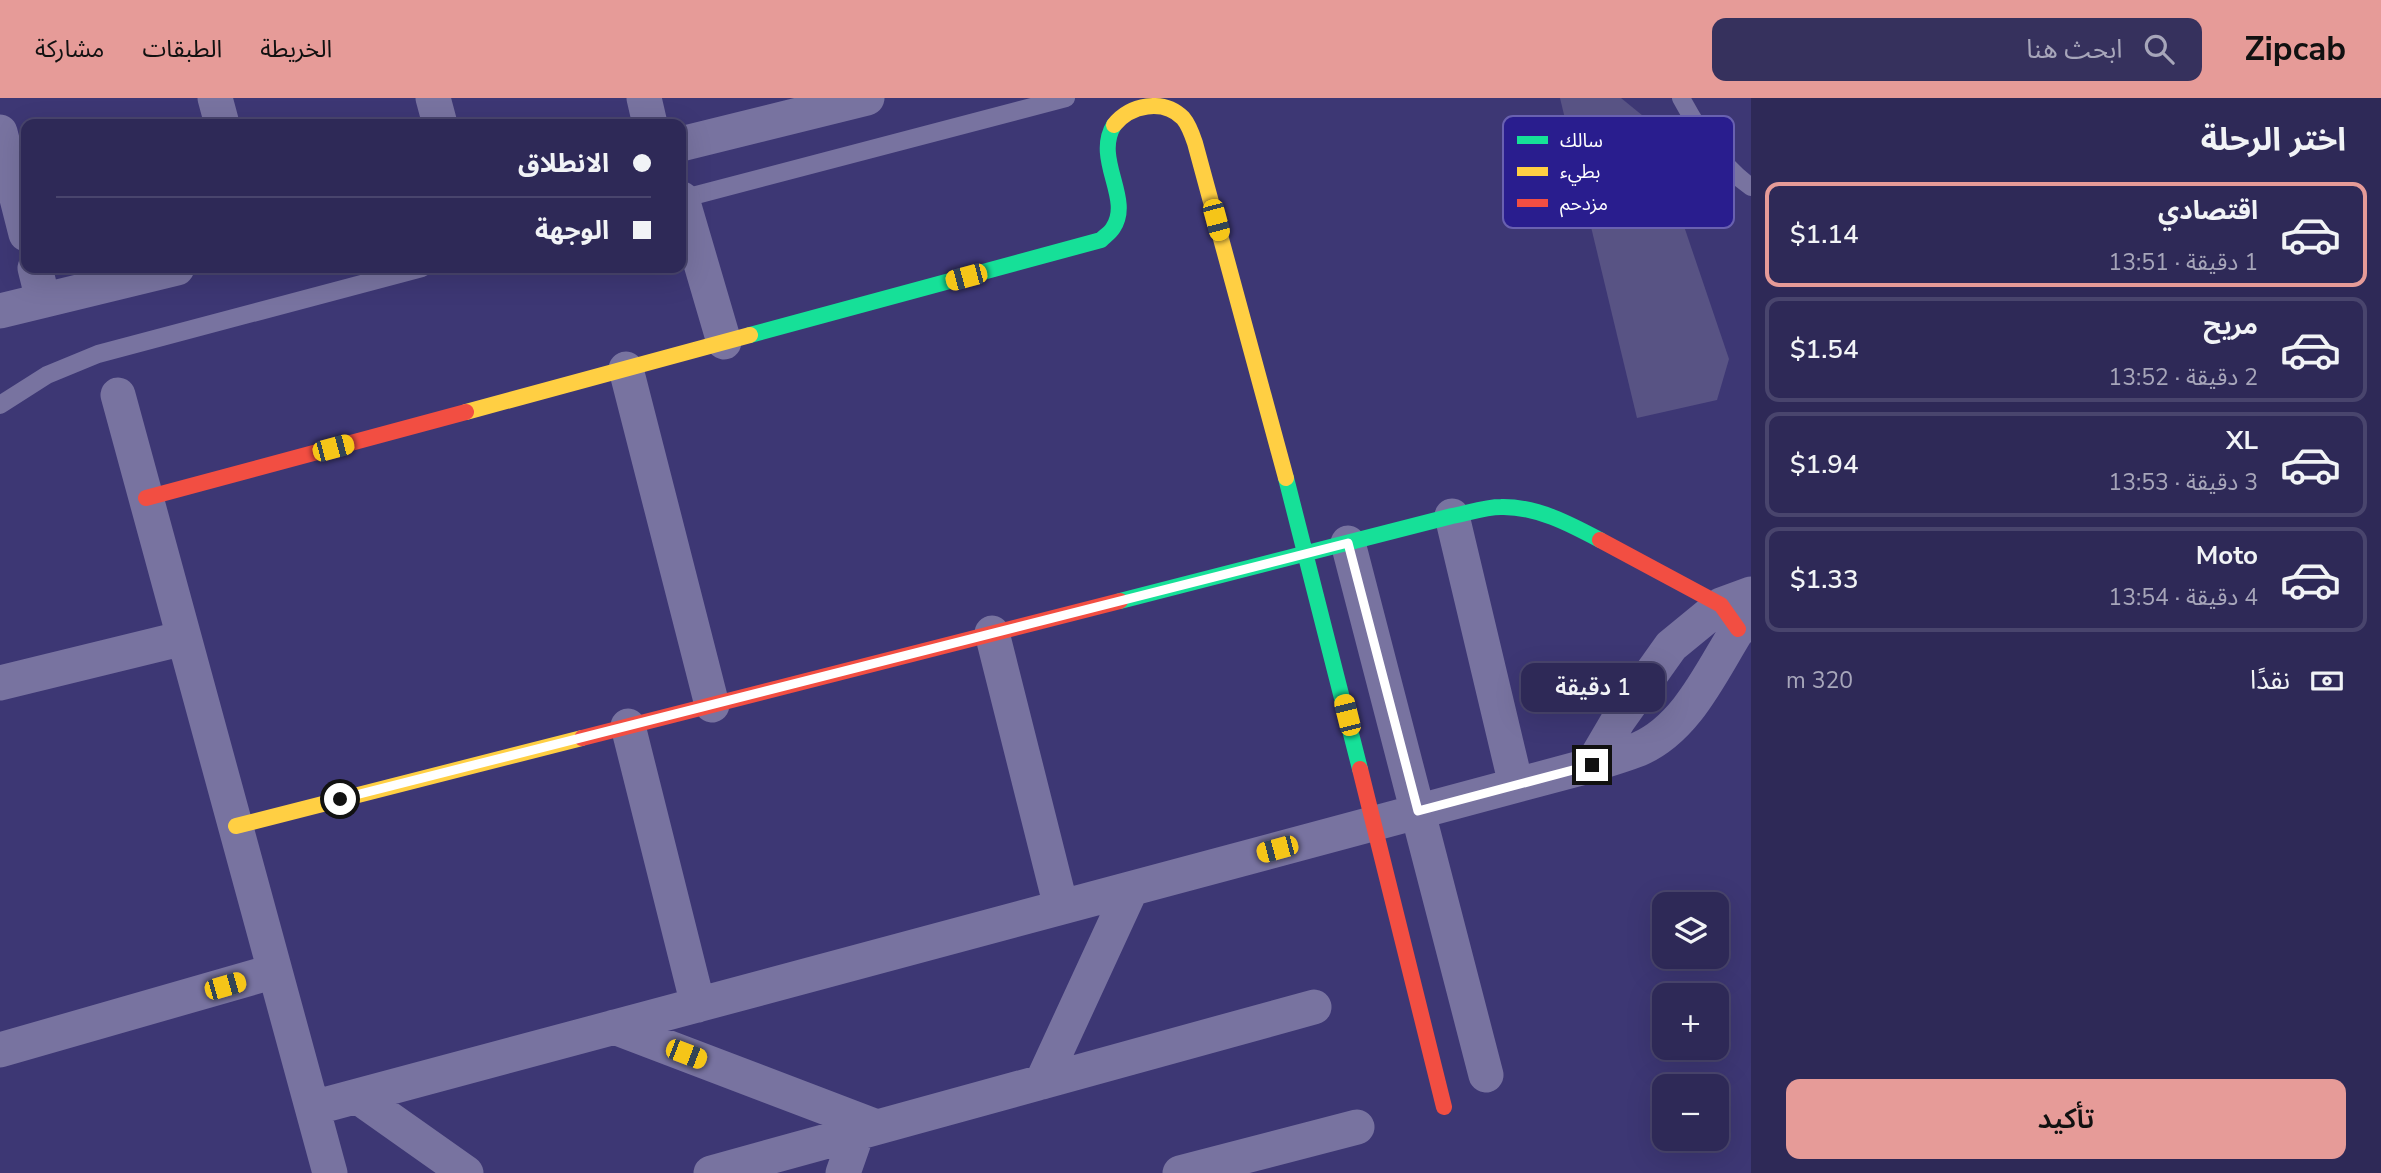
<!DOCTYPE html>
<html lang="ar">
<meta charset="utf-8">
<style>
body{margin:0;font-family:"Nunito Sans","Noto Sans Arabic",sans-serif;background:#36315d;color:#f1f3f6;direction:rtl;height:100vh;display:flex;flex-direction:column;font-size:26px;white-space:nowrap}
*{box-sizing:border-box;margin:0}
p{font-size:23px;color:#a7a6ba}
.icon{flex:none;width:38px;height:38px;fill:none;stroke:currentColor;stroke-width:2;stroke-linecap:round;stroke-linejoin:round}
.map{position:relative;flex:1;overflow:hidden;direction:ltr}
.drawer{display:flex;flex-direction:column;background:#2e2957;width:630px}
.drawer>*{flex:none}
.top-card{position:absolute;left:21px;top:21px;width:665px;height:154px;border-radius:14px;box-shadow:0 7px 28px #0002,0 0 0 2px #49456d;direction:rtl;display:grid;align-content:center;height:154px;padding:0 35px;background:#2e2957}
.controls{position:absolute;left:1652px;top:794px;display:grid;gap:14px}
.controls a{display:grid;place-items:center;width:77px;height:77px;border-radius:14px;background:#2e2957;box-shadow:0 7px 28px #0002,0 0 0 2px #49456d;font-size:35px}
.end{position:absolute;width:32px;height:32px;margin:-16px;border:9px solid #fff;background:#111;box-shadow:0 0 0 4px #111}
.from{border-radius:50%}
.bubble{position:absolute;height:49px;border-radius:14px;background:#2e2957;box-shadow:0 7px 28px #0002,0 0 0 2px #49456d;font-size:23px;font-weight:600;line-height:49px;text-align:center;direction:rtl}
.car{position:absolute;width:21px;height:42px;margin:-21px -10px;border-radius:9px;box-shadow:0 0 5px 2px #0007;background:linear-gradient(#f5c518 24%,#345 0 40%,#f5c518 0 76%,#345 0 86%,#f5c518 0)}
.top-card b{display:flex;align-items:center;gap:24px;height:66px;font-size:26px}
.top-card b+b{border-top:2px solid #49456d}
.top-card i{width:18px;height:18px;background:#f1f3f6}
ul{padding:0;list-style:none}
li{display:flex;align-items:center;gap:21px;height:105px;margin:0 14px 10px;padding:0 21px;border:4px solid #49456d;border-radius:14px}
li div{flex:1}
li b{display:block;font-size:26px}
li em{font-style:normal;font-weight:600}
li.active{border-color:#e69b98}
li>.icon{width:63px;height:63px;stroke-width:1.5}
h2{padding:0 35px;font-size:32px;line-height:84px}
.pay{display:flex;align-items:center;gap:18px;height:77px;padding:0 35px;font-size:26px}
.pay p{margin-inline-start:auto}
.button{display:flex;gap:14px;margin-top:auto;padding:14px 35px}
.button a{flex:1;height:80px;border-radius:14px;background:#e69b98;color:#111;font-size:28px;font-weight:600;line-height:80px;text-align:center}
header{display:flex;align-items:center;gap:42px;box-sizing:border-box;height:98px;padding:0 35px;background:#e69b98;color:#111}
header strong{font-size:33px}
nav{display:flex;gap:38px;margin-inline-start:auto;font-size:24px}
.search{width:490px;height:63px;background:#36315d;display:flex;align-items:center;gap:18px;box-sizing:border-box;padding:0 24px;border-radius:14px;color:#a7a6ba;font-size:26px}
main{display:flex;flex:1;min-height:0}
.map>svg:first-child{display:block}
</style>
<header>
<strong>Zipcab</strong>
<div class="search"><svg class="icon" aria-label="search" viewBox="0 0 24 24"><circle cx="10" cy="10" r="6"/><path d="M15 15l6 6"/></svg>ابحث هنا</div>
<nav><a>الخريطة</a><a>الطبقات</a><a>مشاركة</a></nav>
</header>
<main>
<section class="drawer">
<h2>اختر الرحلة</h2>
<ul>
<li class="active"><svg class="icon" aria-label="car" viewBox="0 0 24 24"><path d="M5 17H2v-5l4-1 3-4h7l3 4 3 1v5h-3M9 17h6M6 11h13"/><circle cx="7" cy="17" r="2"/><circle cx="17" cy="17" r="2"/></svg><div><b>اقتصادي</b><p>1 دقيقة · 13:51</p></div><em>$1.14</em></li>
<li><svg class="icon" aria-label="car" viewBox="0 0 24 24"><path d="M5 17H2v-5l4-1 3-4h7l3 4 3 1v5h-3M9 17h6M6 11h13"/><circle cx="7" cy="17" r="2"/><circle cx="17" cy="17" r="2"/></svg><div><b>مريح</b><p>2 دقيقة · 13:52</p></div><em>$1.54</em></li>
<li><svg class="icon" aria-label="car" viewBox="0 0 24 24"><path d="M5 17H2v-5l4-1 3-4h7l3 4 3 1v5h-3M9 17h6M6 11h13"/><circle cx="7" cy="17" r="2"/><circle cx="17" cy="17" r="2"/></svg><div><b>XL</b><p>3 دقيقة · 13:53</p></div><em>$1.94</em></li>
<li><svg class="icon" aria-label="car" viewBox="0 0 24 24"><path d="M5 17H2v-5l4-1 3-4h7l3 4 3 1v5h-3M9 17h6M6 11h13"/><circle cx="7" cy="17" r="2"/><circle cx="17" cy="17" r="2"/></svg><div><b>Moto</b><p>4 دقيقة · 13:54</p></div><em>$1.33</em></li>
</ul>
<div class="pay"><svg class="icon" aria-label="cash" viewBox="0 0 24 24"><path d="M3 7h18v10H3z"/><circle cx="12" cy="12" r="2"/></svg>نقدًا<p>320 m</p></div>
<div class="button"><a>تأكيد</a></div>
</section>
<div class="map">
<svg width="1751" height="1075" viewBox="0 0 1751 1075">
<rect width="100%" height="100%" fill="#3d3774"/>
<!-- building -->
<path fill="#585384" d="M1560,0H1621L1648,22L1729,261L1717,302L1637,320Z"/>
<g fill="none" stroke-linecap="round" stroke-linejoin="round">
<!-- lane -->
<path stroke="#7873a0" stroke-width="18" d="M1681,0C1699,33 1720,67 1751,89
M681,101L1066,0
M0,307L47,277L98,256L422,170"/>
<!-- street -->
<path stroke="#7873a0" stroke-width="35" d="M215,0L222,26
M433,0L440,26
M644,0L650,26
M0,34L26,136
M681,46L867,0
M682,101L724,244
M35,170L43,202
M0,213L177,170
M626,271L712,607
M118,297L330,1075
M1452,418L1516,687
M1348,445L1486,977
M992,535L1061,809
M0,585L184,540
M628,628L698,907
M1592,667L1619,621L1671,548L1721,507L1751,496
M614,929L877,1029
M0,952L275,873
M1042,984L1131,791
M357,998L466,1075
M313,1010L1592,667C1608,661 1624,657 1639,651C1687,630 1711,574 1738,531L1751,525
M711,1075L1314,909
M843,1075L857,1035
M1180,1075L1357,1029"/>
<!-- fast -->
<path stroke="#16e098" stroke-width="16" d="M750,237L1101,142C1105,138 1110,135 1113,130C1133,101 1093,61 1114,27
M1286,380L1360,671
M1120,503L1452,418C1468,415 1485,409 1501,409C1536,408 1570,426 1600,442"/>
<!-- slow -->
<path stroke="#ffcf43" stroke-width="16" d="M1114,27C1130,7 1163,0 1183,20C1189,27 1192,36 1195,45L1286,380
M466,314L750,237
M236,728L582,640"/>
<!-- jam -->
<path stroke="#f24e42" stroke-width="16" d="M146,400L466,314
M1600,442L1721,507L1738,531
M582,640L1120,503
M1360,671L1444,1009"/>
</g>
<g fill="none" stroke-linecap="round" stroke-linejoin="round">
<!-- route -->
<path stroke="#fff" stroke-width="9" d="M340,701L1348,445L1418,713L1592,667"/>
</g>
<!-- legend -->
<rect x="1503" y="18" width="231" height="112" rx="10" fill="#291d8e" stroke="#6961b0" stroke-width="2"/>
<rect x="1517" y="38" width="31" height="8" fill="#16e098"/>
<rect x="1517" y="69" width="31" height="9" fill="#ffcf43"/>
<rect x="1517" y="101" width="31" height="8" fill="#f24e42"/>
<g font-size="19" fill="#fff">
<text x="1560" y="49">سالك</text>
<text x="1560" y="80">بطيء</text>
<text x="1560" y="112">مزدحم</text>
</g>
</svg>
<div class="controls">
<a><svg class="icon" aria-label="layers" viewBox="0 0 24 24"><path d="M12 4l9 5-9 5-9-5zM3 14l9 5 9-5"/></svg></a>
<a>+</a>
<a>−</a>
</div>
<i class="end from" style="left:340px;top:701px"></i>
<i class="end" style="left:1592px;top:667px"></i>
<div class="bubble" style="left:1521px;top:565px;width:144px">1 دقيقة</div>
<i class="car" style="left:1216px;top:122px;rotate:165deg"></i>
<i class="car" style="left:966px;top:179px;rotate:255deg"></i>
<i class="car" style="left:333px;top:350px;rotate:75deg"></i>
<i class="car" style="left:1347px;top:617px;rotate:346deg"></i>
<i class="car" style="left:1277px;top:751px;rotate:255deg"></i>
<i class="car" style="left:225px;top:888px;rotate:74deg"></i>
<i class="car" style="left:686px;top:956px;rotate:111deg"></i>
<div class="top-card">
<b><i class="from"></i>الانطلاق</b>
<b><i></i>الوجهة</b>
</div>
</div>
</main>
